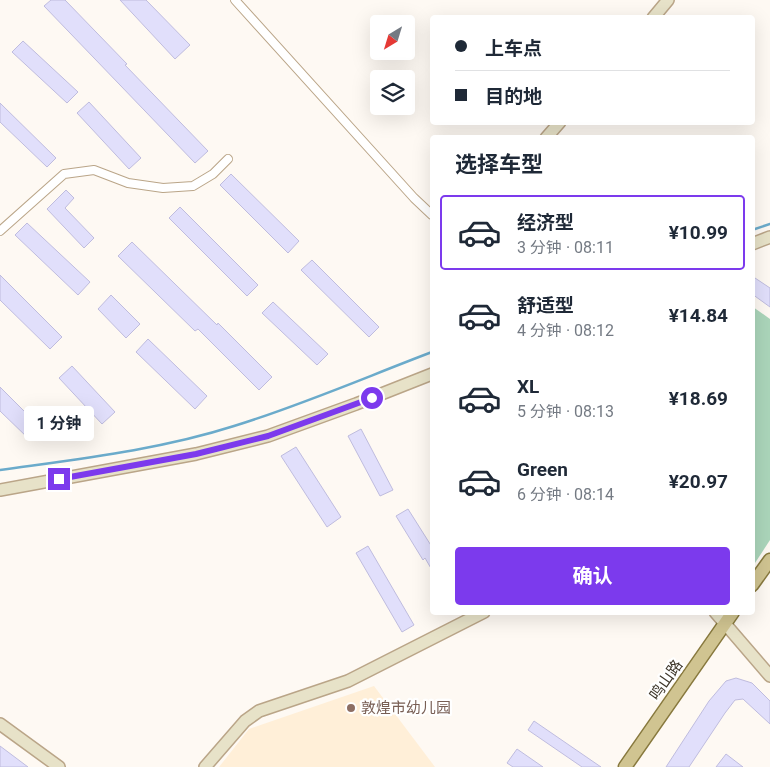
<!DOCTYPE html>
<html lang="zh">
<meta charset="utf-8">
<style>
body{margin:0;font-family:Roboto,"Noto Sans SC",sans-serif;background:#f6f6f7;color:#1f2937;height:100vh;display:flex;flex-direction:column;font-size:19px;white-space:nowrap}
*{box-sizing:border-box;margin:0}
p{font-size:16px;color:#747a83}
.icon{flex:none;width:28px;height:28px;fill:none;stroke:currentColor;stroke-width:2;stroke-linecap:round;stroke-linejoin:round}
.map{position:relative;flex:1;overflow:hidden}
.panel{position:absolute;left:430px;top:135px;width:325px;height:480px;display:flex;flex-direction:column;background:#fff;border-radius:5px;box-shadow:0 5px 20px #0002}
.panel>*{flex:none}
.top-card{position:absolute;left:430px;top:15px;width:325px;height:110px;border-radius:5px;box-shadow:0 5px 20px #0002;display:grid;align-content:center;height:110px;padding:0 25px;background:#fff}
.needle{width:32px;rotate:218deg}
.fabs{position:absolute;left:370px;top:15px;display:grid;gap:10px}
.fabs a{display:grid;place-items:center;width:45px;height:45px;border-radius:5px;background:#fff;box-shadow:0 5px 20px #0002;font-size:25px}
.end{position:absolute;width:22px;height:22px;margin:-11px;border:6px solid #7c3aed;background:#fff;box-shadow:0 0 0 2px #fff}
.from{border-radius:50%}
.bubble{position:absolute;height:35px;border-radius:5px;background:#fff;box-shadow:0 5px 20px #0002;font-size:16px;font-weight:700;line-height:35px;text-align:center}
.top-card b{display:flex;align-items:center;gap:18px;height:48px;font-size:19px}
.top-card b+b{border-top:1px solid #e0e1e3}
.top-card i{width:12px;height:12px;background:#1f2937}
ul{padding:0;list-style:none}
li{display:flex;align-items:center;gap:15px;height:75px;margin:0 10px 8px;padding:0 15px;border:2px solid transparent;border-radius:5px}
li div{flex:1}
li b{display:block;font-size:19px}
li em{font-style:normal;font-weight:700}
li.active{border-color:#7c3aed}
li>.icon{width:45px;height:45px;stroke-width:1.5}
h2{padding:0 25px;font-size:22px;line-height:60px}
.action{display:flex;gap:10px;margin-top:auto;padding:10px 25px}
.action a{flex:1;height:58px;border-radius:5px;background:#7c3aed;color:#fff;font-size:20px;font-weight:700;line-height:58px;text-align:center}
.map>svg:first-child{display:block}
</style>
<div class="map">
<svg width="770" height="767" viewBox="0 0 770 767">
<rect width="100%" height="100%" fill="#fef9f3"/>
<!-- built -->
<path fill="#ffefd8" d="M374,686L435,767H219L249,729Z"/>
<!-- green -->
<path fill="#abd5ba" d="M753,307L770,319V540L753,566Z"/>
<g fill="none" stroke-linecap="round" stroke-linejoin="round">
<!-- stream -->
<path stroke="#6babcb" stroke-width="2.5" d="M752,230L770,224
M0,470C78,459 159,450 234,426C302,405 366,377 432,352"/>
</g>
<!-- building -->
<path fill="#e1dffb" stroke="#bfbcde" d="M51,0H65L127,64L125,65L208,151L195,163L44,6Z
M120,0H146L190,45L175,59Z
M23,41L78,92L67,103L12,52Z
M89,102L141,158L129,169L77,113Z
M0,103L56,158L47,167L0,122Z
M231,174L299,241L288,253L220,185Z
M66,190L74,198L65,208L94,238L84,248L47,209Z
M180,207L258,285L247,296L169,218Z
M27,223L90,282L78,295L15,235Z
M132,242L217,325L218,323L272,377L259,390L198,329L195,331L118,256Z
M312,260L379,327L369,337L301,270Z
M0,275L62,337L50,349L0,300Z
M752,276L770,288V307L752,294Z
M111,295L140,324L126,338L98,309Z
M273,302L328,354L317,365L262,313Z
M148,339L207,396L195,409L136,352Z
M72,366L115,412L102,424L59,378Z
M0,387L41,428L30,440L0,411Z
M361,429L393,490L380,496L348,436Z
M296,447L341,517L327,527L281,456Z
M408,509L432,547V570L425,558L423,560L396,516Z
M368,546L414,625L402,632L356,553Z
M736,678L752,683L770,701V724L743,699L735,700L725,713L689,767H666L709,701L726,681Z
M534,721L601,767H582L528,730Z
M0,746L28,767H0Z
M517,749L543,767H513L507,763Z
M726,754L743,767H716Z"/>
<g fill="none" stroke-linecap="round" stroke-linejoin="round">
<defs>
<path id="street" d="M235,0L414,198L432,215
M0,231L64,174L94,170L128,183L163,188L193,186L213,174L228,159"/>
<path id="secondary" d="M653,18L668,0
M546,138L560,122
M752,244L770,237
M0,490L196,454L268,436L356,404L432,374
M715,612L770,676
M0,724L59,767
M205,767L245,721L259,711L348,681L484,612"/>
<path id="primary" d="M752,585L770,560
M625,767L733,612"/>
</defs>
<!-- street casing -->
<use href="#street" stroke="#baa588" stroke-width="10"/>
<!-- secondary casing -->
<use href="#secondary" stroke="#baa588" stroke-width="14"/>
<!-- primary casing -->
<use href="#primary" stroke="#88793e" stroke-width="15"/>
<!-- street -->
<use href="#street" stroke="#fff" stroke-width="8"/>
<!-- secondary -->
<use href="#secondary" stroke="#e7e2c8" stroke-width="11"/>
<!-- primary -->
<use href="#primary" stroke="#d0c491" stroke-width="12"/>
</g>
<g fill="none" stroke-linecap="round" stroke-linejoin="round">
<!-- route -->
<path stroke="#7c3aed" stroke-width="6" d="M59,479L196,454L268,436L372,398"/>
</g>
<!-- markers -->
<circle fill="#8d6e63" stroke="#fff" stroke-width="2" cx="351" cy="708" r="5"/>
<g text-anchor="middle" stroke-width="4.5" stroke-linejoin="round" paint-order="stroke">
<!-- street labels -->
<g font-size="15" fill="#3f372b" stroke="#fff">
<text transform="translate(666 680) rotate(-55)" y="5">鸣山路</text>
</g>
<!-- education labels -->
<g font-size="15" fill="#785e54" stroke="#fff" text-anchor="start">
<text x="361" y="713">敦煌市幼儿园</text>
</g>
</g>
</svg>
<div class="fabs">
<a><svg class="needle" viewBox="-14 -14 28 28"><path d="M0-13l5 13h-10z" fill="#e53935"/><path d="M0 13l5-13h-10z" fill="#747a83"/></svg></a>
<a><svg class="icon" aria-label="layers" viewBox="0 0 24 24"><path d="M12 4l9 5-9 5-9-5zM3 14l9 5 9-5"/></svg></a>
</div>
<i class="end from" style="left:372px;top:398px"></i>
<i class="end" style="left:59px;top:479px"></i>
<div class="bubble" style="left:24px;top:406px;width:70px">1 分钟</div>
<div class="top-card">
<b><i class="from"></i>上车点</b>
<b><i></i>目的地</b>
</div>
<section class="panel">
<h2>选择车型</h2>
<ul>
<li class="active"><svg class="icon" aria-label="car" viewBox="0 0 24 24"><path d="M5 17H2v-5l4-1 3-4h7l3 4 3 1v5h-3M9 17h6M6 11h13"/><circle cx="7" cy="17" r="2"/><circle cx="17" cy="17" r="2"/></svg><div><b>经济型</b><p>3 分钟 · 08:11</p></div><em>¥10.99</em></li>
<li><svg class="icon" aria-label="car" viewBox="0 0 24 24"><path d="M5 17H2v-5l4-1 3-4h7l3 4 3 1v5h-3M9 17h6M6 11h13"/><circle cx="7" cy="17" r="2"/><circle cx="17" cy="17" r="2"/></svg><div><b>舒适型</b><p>4 分钟 · 08:12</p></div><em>¥14.84</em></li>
<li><svg class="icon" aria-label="car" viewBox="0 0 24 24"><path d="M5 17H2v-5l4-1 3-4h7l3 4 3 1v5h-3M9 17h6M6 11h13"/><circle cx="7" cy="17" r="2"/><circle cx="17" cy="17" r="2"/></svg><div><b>XL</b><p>5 分钟 · 08:13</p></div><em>¥18.69</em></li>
<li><svg class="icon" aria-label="car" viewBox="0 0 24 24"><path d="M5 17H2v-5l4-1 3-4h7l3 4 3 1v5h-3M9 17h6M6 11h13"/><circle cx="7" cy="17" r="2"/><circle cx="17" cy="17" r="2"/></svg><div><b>Green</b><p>6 分钟 · 08:14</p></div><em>¥20.97</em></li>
</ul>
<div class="action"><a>确认</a></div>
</section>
</div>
